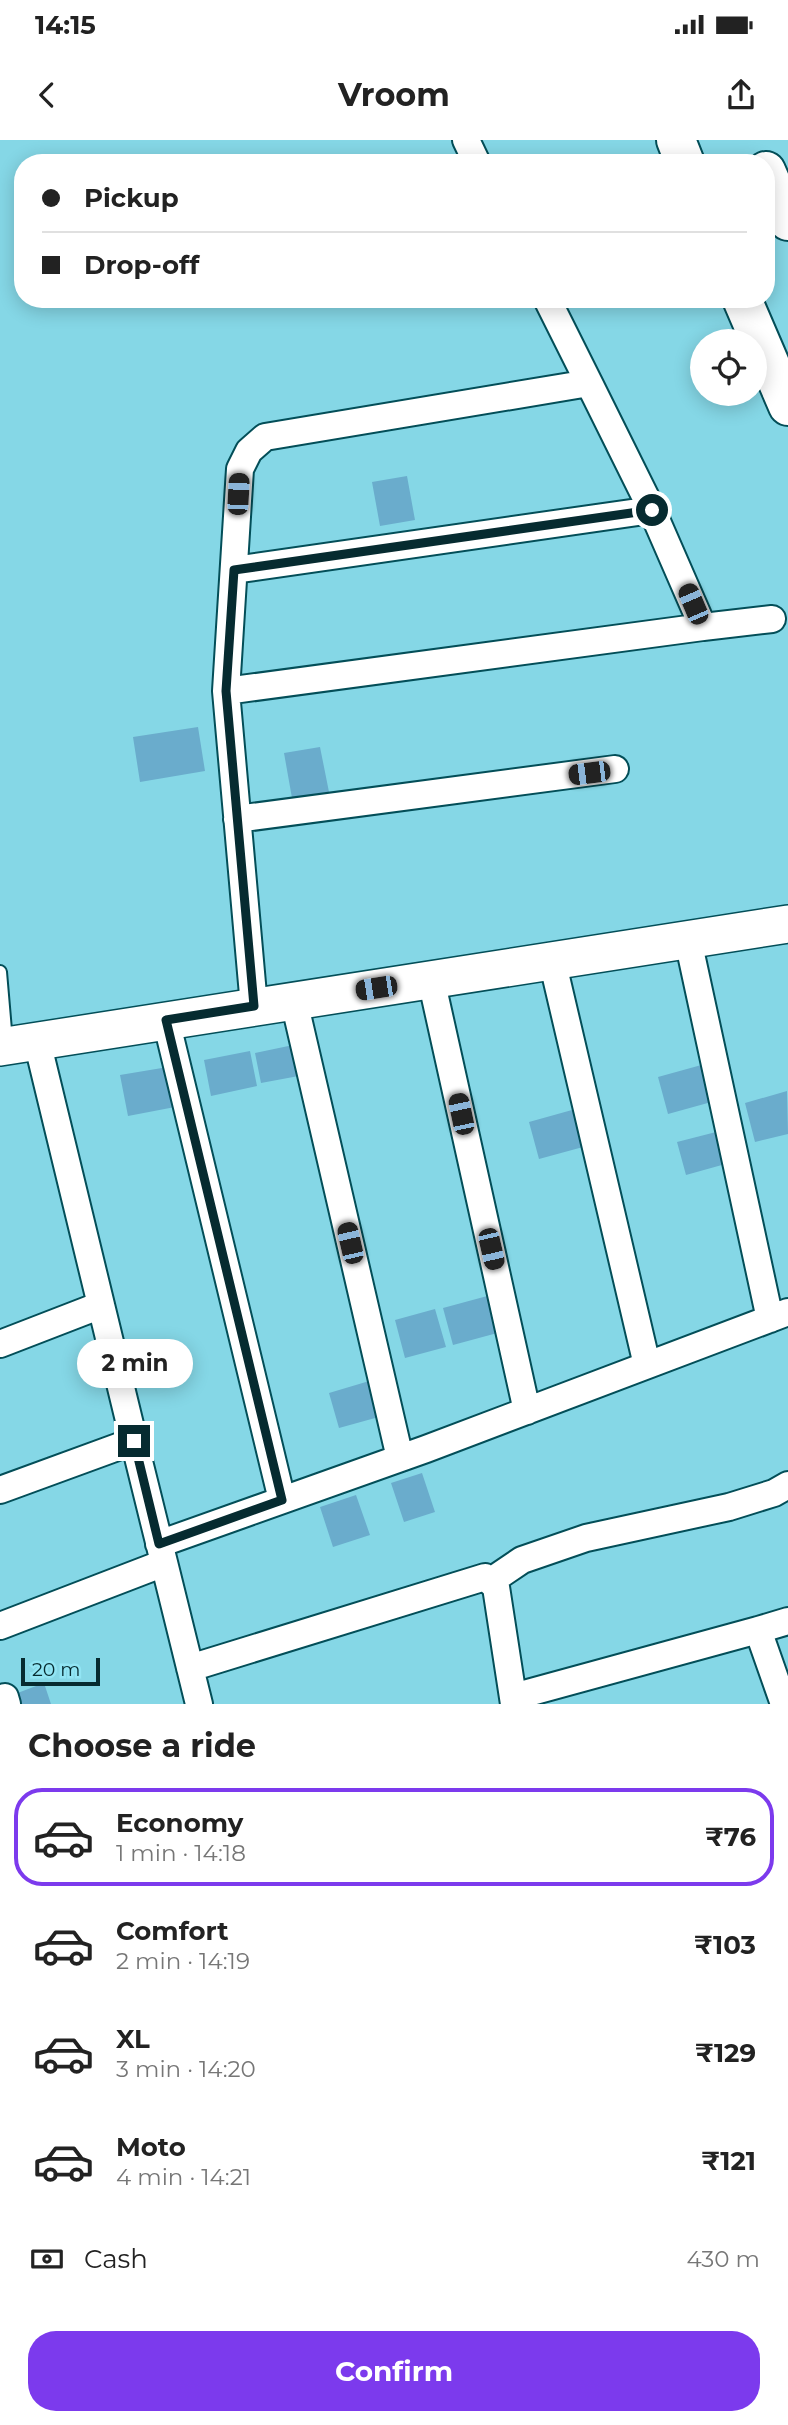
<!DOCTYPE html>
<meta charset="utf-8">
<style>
body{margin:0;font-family:Montserrat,sans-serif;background:#f6f6f6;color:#222;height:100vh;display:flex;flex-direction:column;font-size:26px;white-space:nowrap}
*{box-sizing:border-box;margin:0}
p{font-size:23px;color:#767676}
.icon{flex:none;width:38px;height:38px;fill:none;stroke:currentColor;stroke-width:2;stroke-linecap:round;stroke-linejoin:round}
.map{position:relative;height:1564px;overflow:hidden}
.drawer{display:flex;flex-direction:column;background:#fff;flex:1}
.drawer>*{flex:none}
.hud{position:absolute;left:14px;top:14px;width:761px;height:154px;border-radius:28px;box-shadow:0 4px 18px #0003;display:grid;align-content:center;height:154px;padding:0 28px;background:#fff}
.tools{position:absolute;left:690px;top:189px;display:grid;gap:14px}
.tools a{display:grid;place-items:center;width:77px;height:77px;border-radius:50%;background:#fff;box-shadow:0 4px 18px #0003;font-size:35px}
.scale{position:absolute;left:21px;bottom:18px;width:79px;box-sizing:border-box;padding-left:7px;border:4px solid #062b30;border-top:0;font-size:19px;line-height:24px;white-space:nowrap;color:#062b30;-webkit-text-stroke:5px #92e5f4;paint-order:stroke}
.end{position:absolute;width:32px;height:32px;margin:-16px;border:9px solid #062b30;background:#fff;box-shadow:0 0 0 4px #fff}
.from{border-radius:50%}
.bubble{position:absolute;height:49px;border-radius:24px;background:#fff;box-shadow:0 4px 18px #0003;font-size:23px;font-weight:700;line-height:49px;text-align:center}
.car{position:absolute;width:21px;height:42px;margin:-21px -10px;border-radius:9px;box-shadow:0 0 5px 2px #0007;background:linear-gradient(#222 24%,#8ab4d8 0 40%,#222 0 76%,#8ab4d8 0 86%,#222 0)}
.hud b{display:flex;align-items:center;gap:24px;height:66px;font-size:26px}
.hud b+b{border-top:2px solid #e0e0e0}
.hud i{width:18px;height:18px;background:#222}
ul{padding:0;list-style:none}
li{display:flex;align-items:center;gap:21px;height:98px;margin:0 14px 10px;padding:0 14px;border:4px solid transparent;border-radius:28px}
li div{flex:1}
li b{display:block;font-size:26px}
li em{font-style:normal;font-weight:700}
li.on{border-color:#7c3aed}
li>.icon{width:63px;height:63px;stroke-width:1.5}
h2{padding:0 28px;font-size:32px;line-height:84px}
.pay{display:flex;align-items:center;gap:18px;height:77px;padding:0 28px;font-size:26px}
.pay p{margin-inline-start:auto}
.button{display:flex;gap:14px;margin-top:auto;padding:14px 28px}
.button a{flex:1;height:80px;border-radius:28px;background:#7c3aed;color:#fff;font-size:28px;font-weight:700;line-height:80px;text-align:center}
.status{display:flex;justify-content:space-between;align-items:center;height:49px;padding:0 35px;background:#fff;direction:ltr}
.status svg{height:19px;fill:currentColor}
header{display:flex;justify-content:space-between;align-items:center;height:91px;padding:0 28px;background:#fff;font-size:32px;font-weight:700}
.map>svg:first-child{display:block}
</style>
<div class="status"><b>14:15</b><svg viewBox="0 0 49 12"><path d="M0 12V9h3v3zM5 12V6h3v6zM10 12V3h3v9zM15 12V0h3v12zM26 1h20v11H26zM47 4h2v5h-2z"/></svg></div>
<header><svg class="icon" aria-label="back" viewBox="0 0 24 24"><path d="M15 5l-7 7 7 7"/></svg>Vroom<svg class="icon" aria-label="share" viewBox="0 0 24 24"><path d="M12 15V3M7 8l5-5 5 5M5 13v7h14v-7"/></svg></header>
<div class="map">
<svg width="788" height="1564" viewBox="0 0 788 1564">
<rect width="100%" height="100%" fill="#85d7e6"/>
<!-- building -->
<path fill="#6aaccc" d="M407,336L415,380L380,386L372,342Z
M198,587L205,631L140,642L133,597Z
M320,607L329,652L292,658L284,613Z
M298,904L304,935L261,943L255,913Z
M250,911L257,946L211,956L204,920Z
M705,924L715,961L668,974L658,937Z
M168,927L175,967L128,976L120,935Z
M787,951L788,994L755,1002L745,963Z
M572,970L583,1007L539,1019L529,982Z
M720,991L729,1023L686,1035L677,1002Z
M491,1155L501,1192L453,1205L443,1168Z
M435,1169L446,1207L405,1218L395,1180Z
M376,1239L386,1275L339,1288L329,1253Z
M422,1333L435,1372L404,1382L391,1343Z
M356,1355L370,1395L333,1407L320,1367Z
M44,1543L51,1564H19L15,1554Z"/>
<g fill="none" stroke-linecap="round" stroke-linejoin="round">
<defs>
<path id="lane" d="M0,832L6,902"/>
<path id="street" d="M466,0L477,23
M234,430L652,370
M703,487L772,479
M226,551L703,487L652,370L589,243
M237,679L615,629
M688,800L770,1179
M552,820L647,1225
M431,839L527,1271
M294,861L400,1318
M254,866L226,551L240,329L249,311L265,297L589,243L547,159
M166,880L282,1360
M0,1204L101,1165
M134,1301L199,1564
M0,1350L134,1301L37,901
M159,1404L426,1309L788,1172
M491,1441L522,1420L586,1398L729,1367L774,1353L788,1345
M0,1486L164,1423
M190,1528L485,1437L496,1447L514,1564
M5,1557L7,1564
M513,1557L758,1490
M784,1564L758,1490L788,1481"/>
<path id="secondary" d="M0,907L788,784"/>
<path id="highway" d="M676,0L685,23
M766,31L788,81
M742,159L788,266"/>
</defs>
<!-- lane casing -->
<use href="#lane" stroke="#034e58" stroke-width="16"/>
<!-- street casing -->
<use href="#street" stroke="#034e58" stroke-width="30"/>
<!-- secondary casing -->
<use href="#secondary" stroke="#034e58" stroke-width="40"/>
<!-- highway casing -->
<use href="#highway" stroke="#034e58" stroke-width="42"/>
<!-- lane -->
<use href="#lane" stroke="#fff" stroke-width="12"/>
<!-- street -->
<use href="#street" stroke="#fff" stroke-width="26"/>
<!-- secondary -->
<use href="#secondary" stroke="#fff" stroke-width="37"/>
<!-- highway -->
<use href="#highway" stroke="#fff" stroke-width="38"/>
</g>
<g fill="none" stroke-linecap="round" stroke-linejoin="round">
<!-- route -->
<path stroke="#062b30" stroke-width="9" d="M134,1301L159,1404L282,1360L166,880L254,866L226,551L234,430L652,370"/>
</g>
</svg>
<div class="tools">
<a><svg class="icon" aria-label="locate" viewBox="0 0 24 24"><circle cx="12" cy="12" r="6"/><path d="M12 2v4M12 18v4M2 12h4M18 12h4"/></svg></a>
</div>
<div class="scale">20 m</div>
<i class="end from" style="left:652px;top:370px"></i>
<i class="end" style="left:134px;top:1301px"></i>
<div class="bubble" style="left:77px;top:1199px;width:116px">2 min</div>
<i class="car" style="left:238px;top:354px;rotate:3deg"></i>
<i class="car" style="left:693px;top:464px;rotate:337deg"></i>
<i class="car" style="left:589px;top:633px;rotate:263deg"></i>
<i class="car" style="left:376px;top:848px;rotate:261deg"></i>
<i class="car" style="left:461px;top:974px;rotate:348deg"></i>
<i class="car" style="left:350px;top:1103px;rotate:347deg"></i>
<i class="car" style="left:491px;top:1109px;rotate:167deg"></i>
<div class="hud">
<b><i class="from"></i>Pickup</b>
<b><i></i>Drop-off</b>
</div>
</div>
<section class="drawer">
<h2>Choose a ride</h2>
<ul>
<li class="on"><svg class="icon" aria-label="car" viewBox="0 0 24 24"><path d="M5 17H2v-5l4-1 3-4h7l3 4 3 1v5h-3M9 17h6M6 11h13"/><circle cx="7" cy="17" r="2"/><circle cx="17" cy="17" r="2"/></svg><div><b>Economy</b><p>1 min · 14:18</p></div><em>₹76</em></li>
<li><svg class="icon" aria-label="car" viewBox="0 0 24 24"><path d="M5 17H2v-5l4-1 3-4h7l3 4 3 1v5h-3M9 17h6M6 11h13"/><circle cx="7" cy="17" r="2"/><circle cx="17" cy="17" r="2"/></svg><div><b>Comfort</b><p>2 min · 14:19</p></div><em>₹103</em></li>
<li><svg class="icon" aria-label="car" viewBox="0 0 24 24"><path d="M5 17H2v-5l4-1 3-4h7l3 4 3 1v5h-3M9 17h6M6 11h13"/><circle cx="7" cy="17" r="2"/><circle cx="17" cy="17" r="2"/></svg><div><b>XL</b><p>3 min · 14:20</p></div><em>₹129</em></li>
<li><svg class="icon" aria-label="car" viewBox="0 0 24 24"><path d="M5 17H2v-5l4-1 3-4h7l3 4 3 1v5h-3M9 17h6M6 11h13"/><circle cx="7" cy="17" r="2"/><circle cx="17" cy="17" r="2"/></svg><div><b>Moto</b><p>4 min · 14:21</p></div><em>₹121</em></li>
</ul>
<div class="pay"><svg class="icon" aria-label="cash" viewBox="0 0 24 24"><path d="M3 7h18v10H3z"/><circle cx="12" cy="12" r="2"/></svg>Cash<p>430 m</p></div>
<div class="button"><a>Confirm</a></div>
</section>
